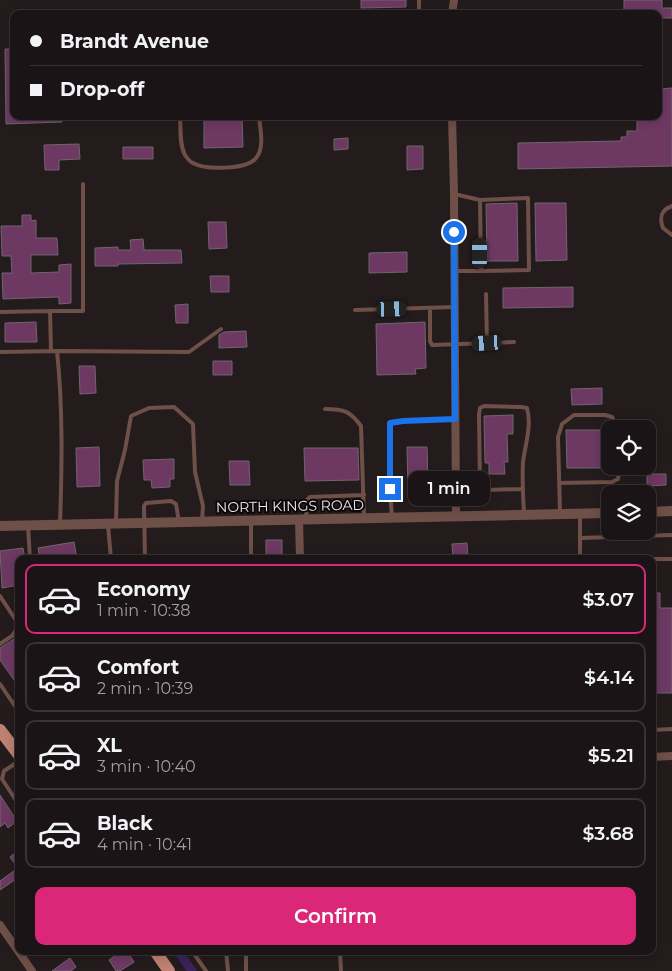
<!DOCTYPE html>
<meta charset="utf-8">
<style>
body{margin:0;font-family:Montserrat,sans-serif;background:#241d1f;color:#f1f3f6;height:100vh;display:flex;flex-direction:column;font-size:19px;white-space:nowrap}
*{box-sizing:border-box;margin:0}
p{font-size:16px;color:#a09ea1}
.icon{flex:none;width:28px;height:28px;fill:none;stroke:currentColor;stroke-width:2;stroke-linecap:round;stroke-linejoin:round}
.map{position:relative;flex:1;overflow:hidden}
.details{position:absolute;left:15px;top:555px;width:641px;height:400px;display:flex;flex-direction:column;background:#1b1416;border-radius:10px;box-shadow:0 2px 12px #0003,0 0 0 1px #393335}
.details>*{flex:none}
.banner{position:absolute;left:10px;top:10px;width:652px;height:110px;border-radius:10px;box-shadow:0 2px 12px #0003,0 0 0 1px #393335;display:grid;align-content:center;height:110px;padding:0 20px;background:#1b1416}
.controls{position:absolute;left:601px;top:420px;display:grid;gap:10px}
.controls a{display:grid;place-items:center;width:55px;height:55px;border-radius:10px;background:#1b1416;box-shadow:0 2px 12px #0003,0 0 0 1px #393335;font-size:25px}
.end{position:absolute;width:22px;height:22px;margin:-11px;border:6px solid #1a73e8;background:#fff;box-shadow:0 0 0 2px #fff}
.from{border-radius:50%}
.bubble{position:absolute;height:35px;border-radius:10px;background:#1b1416;box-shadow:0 2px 12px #0003,0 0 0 1px #393335;font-size:16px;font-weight:600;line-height:35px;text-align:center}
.car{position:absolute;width:15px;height:30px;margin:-15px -8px;border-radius:6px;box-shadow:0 0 4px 1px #0007;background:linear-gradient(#222 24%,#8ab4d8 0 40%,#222 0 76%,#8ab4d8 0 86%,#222 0)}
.banner b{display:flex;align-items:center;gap:18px;height:48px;font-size:19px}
.banner b+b{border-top:1px solid #393335}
.banner i{width:12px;height:12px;background:#f1f3f6}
ul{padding:9px 0 0;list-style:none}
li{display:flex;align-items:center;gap:15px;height:70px;margin:0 10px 8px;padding:0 10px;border:2px solid #393335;border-radius:10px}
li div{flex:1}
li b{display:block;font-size:19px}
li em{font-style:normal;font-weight:600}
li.active{border-color:#db2777}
li>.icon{width:45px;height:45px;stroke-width:1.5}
.primary-button{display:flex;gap:10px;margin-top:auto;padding:10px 20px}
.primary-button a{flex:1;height:58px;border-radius:10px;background:#db2777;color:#fff;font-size:20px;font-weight:600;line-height:58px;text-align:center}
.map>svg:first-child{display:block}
</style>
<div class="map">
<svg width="672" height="971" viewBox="0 0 672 971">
<rect width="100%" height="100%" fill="#241b1d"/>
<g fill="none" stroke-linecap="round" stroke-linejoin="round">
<!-- canal -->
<path stroke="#3c2258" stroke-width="9" d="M178,951L192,971"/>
</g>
<!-- building -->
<path fill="#6d3963" stroke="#6f666c" d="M361,0H406V7L361,8Z
M624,0H662V8H672V18H659V14H624Z
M5,49H14V116H62V122L6,124Z
M672,88V166L518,169V143L621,141V137H627V131H637V116H659V89Z
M204,116H242L243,147L204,148Z
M348,138V149L334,150V139Z
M79,144L80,159L59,160V170H45L44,145Z
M407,146H423V169L407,170Z
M123,147H153V159H123Z
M517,203L518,261H487L486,204Z
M535,203H566L567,260L536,261Z
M22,215H31V221L36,220V238H57L58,255H31V273L59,272V265L71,264V303L59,304V297L3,299L2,273H12L11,256H2L1,226H22Z
M208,222H226L227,248L209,249Z
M143,239L144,250H181L182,263L118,264V266H95V248L118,247V250H131L130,240Z
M407,252V272L369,273V253Z
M210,276H229V292H211Z
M573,287V307L503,308V288Z
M188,304V323H176L175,305Z
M36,322L37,342H5V323Z
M425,322L426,368L415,369L416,374L377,375L376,324Z
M246,331L247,347L219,348V335L224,332Z
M213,361H232V375H213Z
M79,366H95L96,393L80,394Z
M602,388V404L572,405L571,389Z
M513,415V434H507L508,462H504L505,474H489V463H485L484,416Z
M566,430H610V468H567Z
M99,447L100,486L77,487L76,448Z
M407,447H427L428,487L408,488Z
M304,448H358L359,480L305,481Z
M174,459V479H170V487L152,488L151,480H144L143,460Z
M229,461H249L250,485H230Z
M647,474H666V485L647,486Z
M266,540H282V559H266Z
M74,542L77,559H40L38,548Z
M467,543L468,559H453L452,544Z
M23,548L25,559H19V585L2,588L0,551Z
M652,593H660V608H672V693H652Z
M14,639L15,641L19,639V687L0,660V648Z
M0,795L17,821L8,828L5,823L0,827Z
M19,850V877L0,890V881L18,868L10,857Z
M122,951H127L134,962L120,971H116L109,960Z
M70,958L76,967L71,971H52Z"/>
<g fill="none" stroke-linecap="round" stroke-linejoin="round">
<!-- service -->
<path stroke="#6e5048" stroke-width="4" d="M419,14V0
M180,116C181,128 179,144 185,155C187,158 190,162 193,163C205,170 247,170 256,158C265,147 260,129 259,116
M454,194L480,200L481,271H455
M480,200L528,198L529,270L481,271
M672,206C661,210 659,217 663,228L672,235
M486,294L487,343
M430,308V341L432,345L514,342
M355,310L455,307
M0,312L50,311
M51,351L50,311H83V184
M57,351C63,408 62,466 60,524
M0,352L59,351L189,352L221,329
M325,409C344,409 350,411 361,426L364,518
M559,483L612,482L618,479L620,466
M523,489L484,490L480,486L479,414L480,408L484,406L521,407L527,408C532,426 525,445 523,462C522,479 523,496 524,513
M560,512L558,437L562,424L574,415H605L612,417L618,429
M580,514V559
M392,518L389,475L390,423L403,421L455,419
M306,519L307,500L310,497L364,495
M116,521L117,481L125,450L131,416L149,408L174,407L193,424L195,472L203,506L202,521
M108,525L111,559
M28,526L30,559
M580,538L672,535
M145,559L144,506L146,503L171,501L176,504L179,522
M251,559V522
M652,559H672
M0,596L19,625
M0,644L12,636L19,626
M0,684L19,712
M652,730L672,729
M12,742L19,737
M19,761L4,771L2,779L19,805
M192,951L206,971
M226,951L228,971
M246,951V971
M340,951L341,971"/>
<!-- minor -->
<path stroke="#6e5048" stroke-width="8" d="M452,14L454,0
M452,116L454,194L456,517
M299,519L300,559
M652,757L672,756
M0,925L32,971"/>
<!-- tertiary -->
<path stroke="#6e5048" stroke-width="10" d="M648,512L672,511
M0,526L610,513"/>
<!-- primary -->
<path stroke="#bf8170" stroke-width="12" d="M0,730L19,755
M155,951L169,971"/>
</g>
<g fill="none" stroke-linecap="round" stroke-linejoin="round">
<!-- route -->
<path stroke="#1a73e8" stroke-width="6" d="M390,489V423L403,421L455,419L454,232"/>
</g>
<g text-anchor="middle" stroke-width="4" stroke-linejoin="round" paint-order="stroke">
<!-- street labels -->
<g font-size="14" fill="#efe8e9" stroke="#0b0708">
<text transform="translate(290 506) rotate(-1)" y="5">NORTH KINGS ROAD</text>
</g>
</g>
</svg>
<div class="controls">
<a><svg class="icon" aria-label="locate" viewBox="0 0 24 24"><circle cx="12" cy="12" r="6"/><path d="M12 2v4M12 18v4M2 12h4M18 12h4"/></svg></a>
<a><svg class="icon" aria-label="layers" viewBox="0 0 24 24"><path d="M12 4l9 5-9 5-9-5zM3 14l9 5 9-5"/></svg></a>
</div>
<i class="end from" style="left:454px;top:232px"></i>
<i class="end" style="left:390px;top:489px"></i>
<div class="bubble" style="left:408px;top:471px;width:82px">1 min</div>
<i class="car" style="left:480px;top:253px;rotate:0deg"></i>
<i class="car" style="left:392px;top:309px;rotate:88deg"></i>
<i class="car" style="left:487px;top:343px;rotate:267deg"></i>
<div class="banner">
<b><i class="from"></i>Brandt Avenue</b>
<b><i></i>Drop-off</b>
</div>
<section class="details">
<ul>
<li class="active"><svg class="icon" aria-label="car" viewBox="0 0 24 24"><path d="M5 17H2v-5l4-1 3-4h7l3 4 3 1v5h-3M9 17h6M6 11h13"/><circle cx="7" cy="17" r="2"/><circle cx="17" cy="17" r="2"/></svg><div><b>Economy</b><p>1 min · 10:38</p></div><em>$3.07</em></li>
<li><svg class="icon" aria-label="car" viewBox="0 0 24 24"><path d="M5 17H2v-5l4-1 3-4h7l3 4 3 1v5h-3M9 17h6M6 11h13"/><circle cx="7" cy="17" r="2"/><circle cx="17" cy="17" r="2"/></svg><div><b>Comfort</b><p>2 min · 10:39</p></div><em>$4.14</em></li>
<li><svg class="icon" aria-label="car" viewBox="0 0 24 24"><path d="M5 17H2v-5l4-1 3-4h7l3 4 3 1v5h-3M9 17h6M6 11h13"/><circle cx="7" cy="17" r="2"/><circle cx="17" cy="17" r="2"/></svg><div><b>XL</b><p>3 min · 10:40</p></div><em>$5.21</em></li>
<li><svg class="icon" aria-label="car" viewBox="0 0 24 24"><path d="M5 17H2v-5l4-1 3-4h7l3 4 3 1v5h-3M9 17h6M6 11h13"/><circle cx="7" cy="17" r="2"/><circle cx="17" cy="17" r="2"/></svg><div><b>Black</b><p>4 min · 10:41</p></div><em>$3.68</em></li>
</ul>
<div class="primary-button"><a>Confirm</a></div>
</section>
</div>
